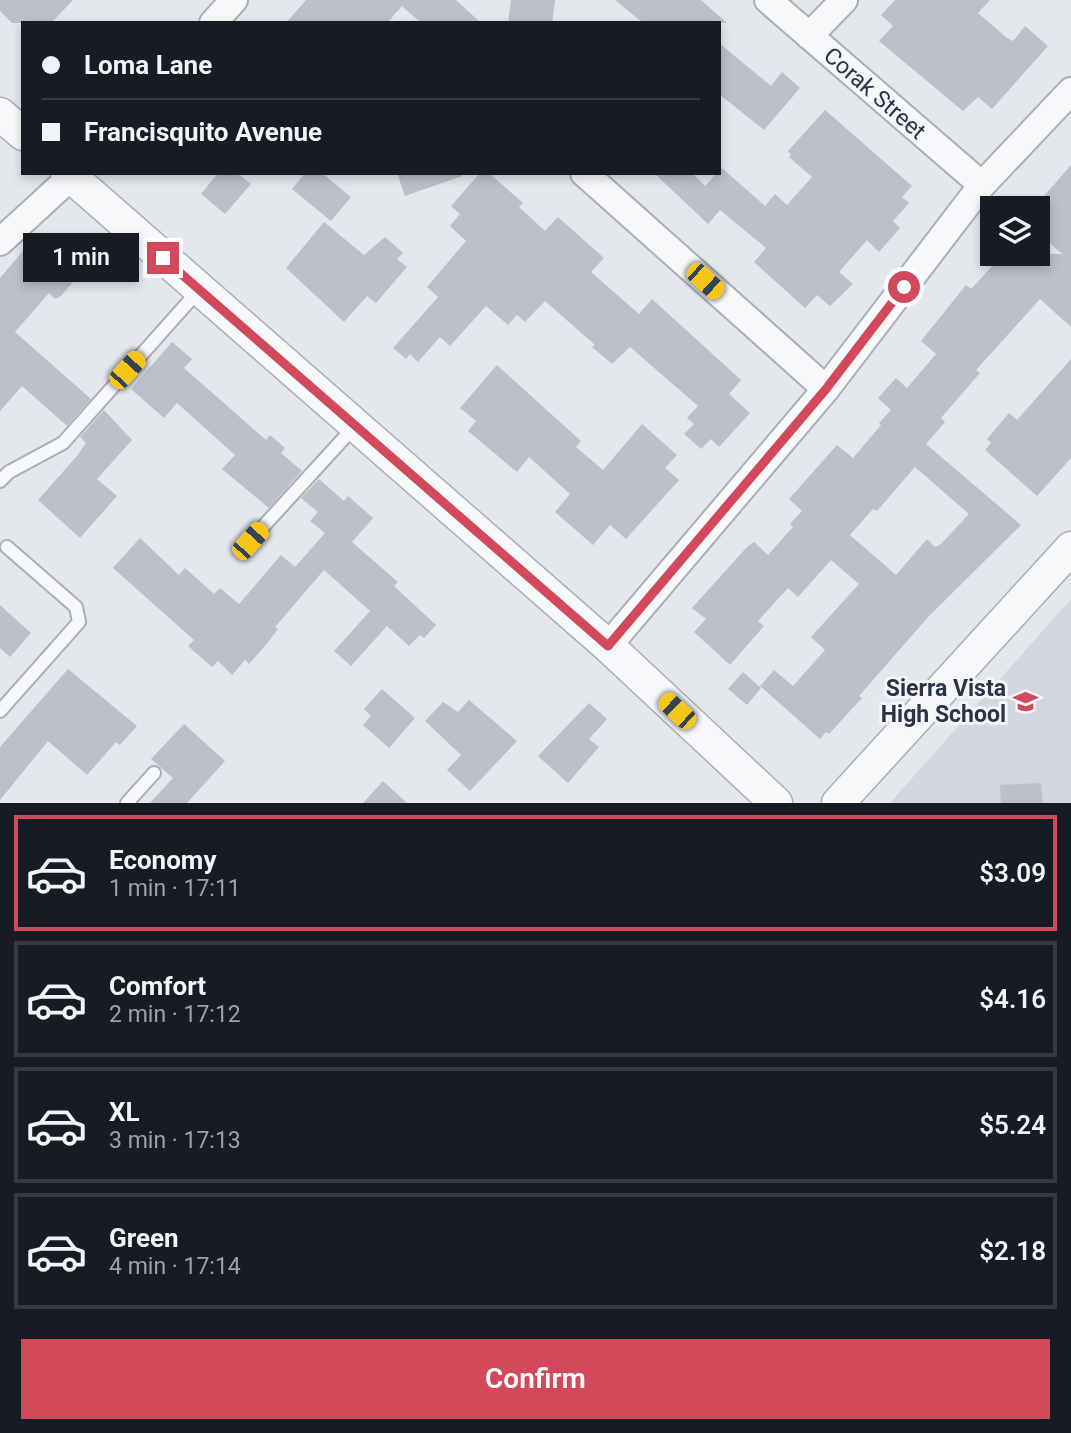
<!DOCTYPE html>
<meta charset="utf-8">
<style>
body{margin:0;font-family:Roboto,sans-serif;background:#242831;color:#f1f3f6;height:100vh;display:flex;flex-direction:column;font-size:26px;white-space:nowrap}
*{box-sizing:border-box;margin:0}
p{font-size:23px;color:#9ea1a6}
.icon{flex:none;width:38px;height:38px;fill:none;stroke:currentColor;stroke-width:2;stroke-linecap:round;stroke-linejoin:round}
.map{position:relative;height:803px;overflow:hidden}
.details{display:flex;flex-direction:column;background:#171b24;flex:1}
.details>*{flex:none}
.guide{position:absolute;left:21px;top:21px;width:700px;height:154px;border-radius:0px;box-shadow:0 4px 10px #0003;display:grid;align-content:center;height:154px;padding:0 21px;background:#171b24}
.buttons{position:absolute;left:980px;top:196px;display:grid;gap:14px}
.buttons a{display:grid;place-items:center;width:70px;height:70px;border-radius:0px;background:#171b24;box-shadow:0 4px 10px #0003;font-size:35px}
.end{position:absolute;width:32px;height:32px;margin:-16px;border:9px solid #d1495b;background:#fff;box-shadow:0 0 0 4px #fff}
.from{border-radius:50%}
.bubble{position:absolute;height:49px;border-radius:0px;background:#171b24;box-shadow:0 4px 10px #0003;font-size:23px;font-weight:600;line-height:49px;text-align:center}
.car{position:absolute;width:21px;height:42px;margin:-21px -10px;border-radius:9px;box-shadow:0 0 5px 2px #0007;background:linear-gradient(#f5c518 24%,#345 0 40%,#f5c518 0 76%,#345 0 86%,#f5c518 0)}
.guide b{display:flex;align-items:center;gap:24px;height:66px;font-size:26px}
.guide b+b{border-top:2px solid #363941}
.guide i{width:18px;height:18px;background:#f1f3f6}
ul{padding:12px 0 0;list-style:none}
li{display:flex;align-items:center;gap:21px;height:116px;margin:0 14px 10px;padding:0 7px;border:4px solid #363941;border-radius:0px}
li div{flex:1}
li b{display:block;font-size:26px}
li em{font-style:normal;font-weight:600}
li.on{border-color:#d1495b}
li>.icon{width:63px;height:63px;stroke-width:1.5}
.primary-button{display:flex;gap:14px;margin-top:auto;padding:14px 21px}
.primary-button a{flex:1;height:80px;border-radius:0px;background:#d1495b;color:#fff;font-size:28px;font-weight:600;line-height:80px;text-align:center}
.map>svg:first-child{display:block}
</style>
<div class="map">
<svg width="1071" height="803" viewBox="0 0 1071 803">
<rect width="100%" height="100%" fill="#e4e7ec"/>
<!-- built -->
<path fill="#d2d6de" d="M1071,599V803H890Z"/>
<!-- building -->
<path fill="#bbc0ca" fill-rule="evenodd" d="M0,0H73L51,23H12L0,11Z
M306,0H456L481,23H421L402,6L387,23H286Z
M511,0H555L552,23H508Z
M615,0H701L727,23H643Z
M895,0H990L978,13L1007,38L1013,41L1025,26L1048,46L992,109L978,97L963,111L879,41L893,26L881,15Z
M719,43L771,86L782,72L800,88L764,130L719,94Z
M825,110L912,186L902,197L909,203L893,221L900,228L879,252L867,240L839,272L853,284L830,306L817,295L805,308L754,262L766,248L720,210L708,224L654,173H692L705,186L722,168L765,206L775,194L787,205L812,177L789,157L791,155L788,151Z
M1071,165V327L1040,299L976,370L980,373L941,418L945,422L926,444L1021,525L929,616L859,696L862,698L829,734L826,732L820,739L760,686L774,670L793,686L825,650L811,637L859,584L831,560L798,597L788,588L758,621L764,626L730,665L694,632L706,619L692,608L747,547L754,542L768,555L793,527L790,524L802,511L789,499L837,445L853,458L881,425L879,423L891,410L878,398L896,378L907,388L936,354L921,341L966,285L971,289L995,263L984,254H1062L1038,232V203ZM915,467L969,514L941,544L935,547L927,539L896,575L850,535L873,509L877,511Z
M218,173H237L251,184L225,214L201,194Z
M305,173H322L351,197L331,221L292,189Z
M397,173H461L462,176L405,196Z
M480,173H489L523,203L519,207L545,231L558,217L604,258L591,272L639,314L652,299L741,380L729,394L750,413L719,447L711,439L701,449L684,434L694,424L687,418L698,406L630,347L612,364L592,347L595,345L545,301L525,322L517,315L508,325L486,306L450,346L440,337L418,362L410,354L406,359L393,348L438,297L427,287L466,241L450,226L460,214L451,206Z
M324,222L364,255L385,237L403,253L397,259L407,267L376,303L367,296L344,322L286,268Z
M42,242L78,276L61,296L55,299L49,293L15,332L91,399L67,426L22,386L0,411V278L29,244L35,250Z
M172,342L192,359L184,368L266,440L270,435L285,448L281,453L302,471L269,508L222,469L235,455L177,403L164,418L131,389Z
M1071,359V458L1037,496L985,450L991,443L987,439L1009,413L1017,420Z
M497,365L581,441L576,447L603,470L642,424L677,455L665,468L679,480L626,539L610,525L593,545L555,512L570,494L529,457L517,472L468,431L476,421L460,408Z
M104,410L132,440L97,479L117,496L80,538L38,500L77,456L86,443L80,437Z
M319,479L344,501L348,496L373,518L352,542L398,582L394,586L436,625L424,638L420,635L409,646L387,626L351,666L334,651L370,611L324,570L275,627L278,629L269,641L249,664L245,660L232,675L218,661L212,667L188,646L194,640L113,568L140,538L179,575L185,568L214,594L220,588L239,604L281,555L295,567L325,533L310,521L318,512L301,498Z
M0,605L31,633L10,657L0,648Z
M68,669L137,726L120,745L116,742L87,775L48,741L0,800V747Z
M743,672L761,688L747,705L728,689Z
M382,689L415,718L389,748L363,725L371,716L364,709Z
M469,700L517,741L470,791L447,770L461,755L425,721L443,702L458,712Z
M589,703L607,719L589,739L599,747L568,783L538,756Z
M184,724L225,761L187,803H150L173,778L151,759Z
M383,781L407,803H363Z
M1041,783L1043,803H1001L1000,785Z"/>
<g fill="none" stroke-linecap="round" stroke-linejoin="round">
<defs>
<path id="service" d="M0,481L9,472L63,443L199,290
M250,541L355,426
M0,711L79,622L76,607L7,547
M127,803L154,773"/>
<path id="minor" d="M768,0L982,185
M213,23L234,0
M809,36L844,0
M584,173L826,389
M0,242L75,173
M608,646L826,389L982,185L1071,91"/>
<path id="tertiary" d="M0,114L23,134
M67,173L608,646L776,803
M838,803L1071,548"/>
</defs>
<!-- service casing -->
<use href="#service" stroke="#a9aeb7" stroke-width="16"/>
<!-- minor casing -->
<use href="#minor" stroke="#a9aeb7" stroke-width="30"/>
<!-- tertiary casing -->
<use href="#tertiary" stroke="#a9aeb7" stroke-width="35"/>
<!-- service -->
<use href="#service" stroke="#f7f8fa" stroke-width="12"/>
<!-- minor -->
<use href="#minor" stroke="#f7f8fa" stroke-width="26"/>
<!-- tertiary -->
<use href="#tertiary" stroke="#f7f8fa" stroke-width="32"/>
</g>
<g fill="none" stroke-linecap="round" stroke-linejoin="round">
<!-- route -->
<path stroke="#d1495b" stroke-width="9" d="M163,258L608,646L826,389L904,287"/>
</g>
<!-- icons -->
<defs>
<symbol id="school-bare" viewBox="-9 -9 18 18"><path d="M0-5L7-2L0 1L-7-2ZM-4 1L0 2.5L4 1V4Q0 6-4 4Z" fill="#d1495b" stroke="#f4f6f9" stroke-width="2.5" paint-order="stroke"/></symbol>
</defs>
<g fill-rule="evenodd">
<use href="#school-bare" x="1008" y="684" width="35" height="35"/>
</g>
<g text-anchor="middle" stroke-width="6" stroke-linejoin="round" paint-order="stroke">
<!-- street labels -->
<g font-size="23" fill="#2b3445" stroke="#f4f6f9">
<text transform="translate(875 93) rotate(41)" y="8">Corak Street</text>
</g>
<!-- poi labels -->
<g font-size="23" font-weight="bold" fill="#2b3445" stroke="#f4f6f9" text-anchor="end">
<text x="1006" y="696">Sierra Vista<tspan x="1006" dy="26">High School</tspan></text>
</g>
</g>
</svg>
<div class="buttons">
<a><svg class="icon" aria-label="layers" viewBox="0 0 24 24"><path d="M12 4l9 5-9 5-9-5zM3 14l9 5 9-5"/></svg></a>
</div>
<i class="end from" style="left:904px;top:287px"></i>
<i class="end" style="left:163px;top:258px"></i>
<div class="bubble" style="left:23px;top:233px;width:116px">1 min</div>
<i class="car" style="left:705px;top:281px;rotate:132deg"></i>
<i class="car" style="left:127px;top:370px;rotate:42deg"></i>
<i class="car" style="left:250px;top:541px;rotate:42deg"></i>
<i class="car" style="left:677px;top:711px;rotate:313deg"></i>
<div class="guide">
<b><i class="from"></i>Loma Lane</b>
<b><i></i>Francisquito Avenue</b>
</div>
</div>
<section class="details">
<ul>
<li class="on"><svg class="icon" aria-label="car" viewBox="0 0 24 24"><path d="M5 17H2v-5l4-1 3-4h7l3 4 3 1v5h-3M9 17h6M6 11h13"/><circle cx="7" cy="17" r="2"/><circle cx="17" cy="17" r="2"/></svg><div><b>Economy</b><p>1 min · 17:11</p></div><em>$3.09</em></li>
<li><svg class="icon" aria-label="car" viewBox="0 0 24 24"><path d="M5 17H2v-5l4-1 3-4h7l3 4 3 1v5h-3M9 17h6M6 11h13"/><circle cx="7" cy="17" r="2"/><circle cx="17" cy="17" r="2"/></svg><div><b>Comfort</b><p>2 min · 17:12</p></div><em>$4.16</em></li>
<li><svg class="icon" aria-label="car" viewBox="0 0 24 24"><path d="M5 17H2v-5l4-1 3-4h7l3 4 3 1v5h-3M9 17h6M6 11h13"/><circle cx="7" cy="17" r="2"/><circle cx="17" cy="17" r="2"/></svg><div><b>XL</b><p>3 min · 17:13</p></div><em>$5.24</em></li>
<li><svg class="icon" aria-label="car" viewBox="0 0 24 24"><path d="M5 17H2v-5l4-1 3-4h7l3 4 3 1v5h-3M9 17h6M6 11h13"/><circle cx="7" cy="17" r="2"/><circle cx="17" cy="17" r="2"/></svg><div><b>Green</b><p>4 min · 17:14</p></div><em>$2.18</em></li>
</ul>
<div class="primary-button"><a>Confirm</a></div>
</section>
